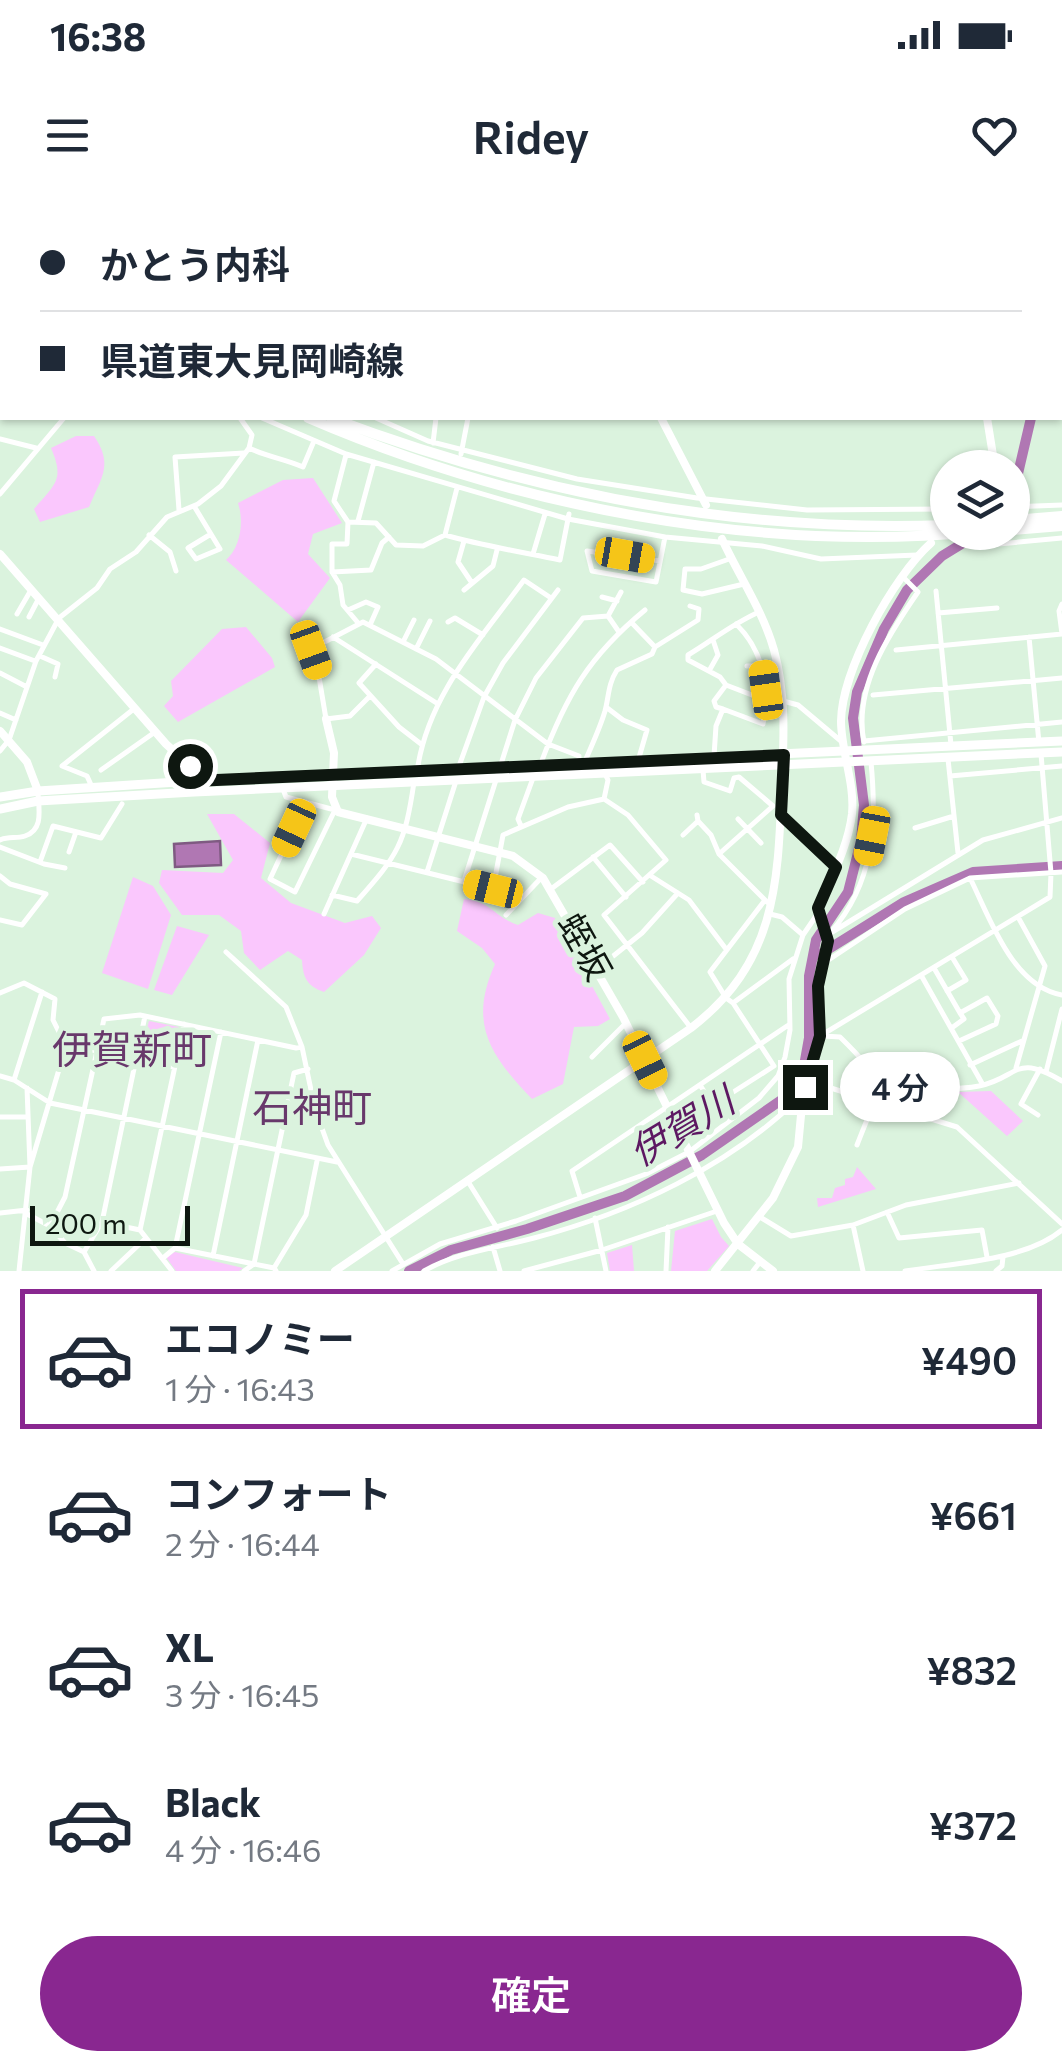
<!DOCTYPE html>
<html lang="ja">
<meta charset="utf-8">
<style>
body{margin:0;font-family:Commissioner,"Noto Sans JP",sans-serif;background:#f6f6f7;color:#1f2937;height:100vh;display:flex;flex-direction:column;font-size:38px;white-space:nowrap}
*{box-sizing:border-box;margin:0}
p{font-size:32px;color:#747a83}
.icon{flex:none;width:55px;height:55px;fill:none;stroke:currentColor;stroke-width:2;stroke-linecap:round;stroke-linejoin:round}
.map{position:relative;height:1071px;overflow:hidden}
.details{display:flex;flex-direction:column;background:#fff;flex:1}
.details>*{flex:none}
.banner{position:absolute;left:0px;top:0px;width:1062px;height:220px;box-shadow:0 2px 8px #0004;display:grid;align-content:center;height:220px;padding:0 40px;background:#fff}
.fabs{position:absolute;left:930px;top:250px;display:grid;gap:20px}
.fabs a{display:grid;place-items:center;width:100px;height:100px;border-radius:50%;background:#fff;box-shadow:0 2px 8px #0004;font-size:50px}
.scale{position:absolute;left:30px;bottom:25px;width:160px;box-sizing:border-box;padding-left:10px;border:5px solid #0e1710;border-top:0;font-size:28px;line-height:35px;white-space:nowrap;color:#0e1710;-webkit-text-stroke:8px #dbf3de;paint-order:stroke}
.end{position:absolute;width:45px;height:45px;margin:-22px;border:12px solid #0e1710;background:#fff;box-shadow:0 0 0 5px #fff}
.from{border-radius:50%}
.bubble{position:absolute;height:70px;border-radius:35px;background:#fff;box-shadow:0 2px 8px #0004;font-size:32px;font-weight:600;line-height:70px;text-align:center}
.car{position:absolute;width:30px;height:60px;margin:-30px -15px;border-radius:12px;box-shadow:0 0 8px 2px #0007;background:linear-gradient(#f5c518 24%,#345 0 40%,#f5c518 0 76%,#345 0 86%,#f5c518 0)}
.banner b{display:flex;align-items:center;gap:35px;height:95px;font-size:38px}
.banner b+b{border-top:2px solid #e0e1e3}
.banner i{width:25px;height:25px;background:#1f2937}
ul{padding:18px 0 0;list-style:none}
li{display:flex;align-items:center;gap:30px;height:140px;margin:0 20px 15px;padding:0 20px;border:5px solid transparent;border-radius:0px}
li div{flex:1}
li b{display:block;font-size:38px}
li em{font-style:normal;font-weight:600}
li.active{border-color:#892790}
li>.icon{width:90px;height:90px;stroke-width:1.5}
.button{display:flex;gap:20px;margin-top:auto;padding:20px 40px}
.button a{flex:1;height:115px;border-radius:60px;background:#892790;color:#fff;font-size:40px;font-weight:600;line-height:115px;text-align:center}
.status{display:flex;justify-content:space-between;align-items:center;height:70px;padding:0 50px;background:#fff;direction:ltr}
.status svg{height:28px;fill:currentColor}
header{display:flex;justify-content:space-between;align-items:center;height:130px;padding:0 40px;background:#fff;font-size:45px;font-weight:600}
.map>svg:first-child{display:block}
</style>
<div class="status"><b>16:38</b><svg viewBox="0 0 49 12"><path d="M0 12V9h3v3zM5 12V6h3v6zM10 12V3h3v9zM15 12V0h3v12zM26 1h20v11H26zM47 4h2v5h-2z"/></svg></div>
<header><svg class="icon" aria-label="menu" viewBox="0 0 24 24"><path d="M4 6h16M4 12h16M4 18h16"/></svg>Ridey<svg class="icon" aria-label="heart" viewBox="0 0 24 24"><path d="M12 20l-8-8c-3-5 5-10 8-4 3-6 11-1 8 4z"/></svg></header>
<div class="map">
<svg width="1062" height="1071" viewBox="0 0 1062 1071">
<rect width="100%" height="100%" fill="#dbf3de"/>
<!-- green -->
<path fill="#fac7fd" d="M76,236H94C114,265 101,278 89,307L40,322L34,309C55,284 65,280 51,248Z
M313,278L342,323L313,334L308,354L330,378L298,422L226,360C241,347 244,321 238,303L283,280Z
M246,427L272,458L275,467L178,522L164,506L173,496L171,481L222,429Z
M207,614H234L270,643L261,678L291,703L345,723L372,716L381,728L364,755L324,792C307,786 303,778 302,760L288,751L260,770L244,753L241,731L219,715H182L159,683L162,670L223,673L233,660Z
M133,677L153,686L171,715L148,789L102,773Z
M464,699C493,702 492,716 518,725L538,713L555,718L610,819L598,826L574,827L563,884L532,899C490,855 468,824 495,764L482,748L457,731Z
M177,726L209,735L172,795L154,790Z
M149,821L179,827L171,863L140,856Z
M991,891L1023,921L1007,936L958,892Z
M857,967L876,989L818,1007L817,998H832L835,988L845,985V979L853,977Z
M712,1019L721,1037L729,1046L707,1071H671L675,1031Z
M632,1045L634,1071H610L607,1053Z
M175,1052L243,1068L239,1071H176L166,1057Z"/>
<!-- water -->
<path fill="#b077b3" stroke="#7f5a82" stroke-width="2.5" d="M220,641L221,665L175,667L174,644Z"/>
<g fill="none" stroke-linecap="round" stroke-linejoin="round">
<!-- river -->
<path stroke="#b077b3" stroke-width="10" d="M152,2L154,0
M1058,2V0
M0,75L2,73
M1012,299L1031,218
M819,755L904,702L973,672L1062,666
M409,1071L451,1050L527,1029L625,996L702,955L787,896L804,866L809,838V776L816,740L848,692L861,641L864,605L853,518L857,492L884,429L907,390L942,356L981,332"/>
<!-- street -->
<path stroke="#fff" stroke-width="5" d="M35,0L38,2
M254,0L261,2
M306,0L314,2
M5,2L8,0
M83,2L90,0
M145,2L147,0
M427,2L428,0
M478,2V0
M520,2L521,0
M0,12L2,14
M0,59L2,61
M0,68L2,67
M0,82L2,81
M1060,94L1062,93
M0,113L2,112
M1060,130L1062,131
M0,143L2,142
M0,150H2
M0,174L2,182
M1,201L2,198
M262,218L346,254L568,319L665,337L762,346L821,359L917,355
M376,218L428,241L577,279L697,298L807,310L948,309
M0,239L36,248
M433,243L436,218
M249,248C268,257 285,259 303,267L314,241
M461,254L468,218
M346,255L334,301L348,322L376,323L396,345L423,346L445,335C484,346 521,352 560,360L569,314
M0,294L64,218
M194,306L220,349L196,359L188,348L211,334
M1012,307L1062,305
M179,310L175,257L244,253
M358,321L374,262
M348,322L347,344H332V372L371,370L382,343L389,337
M149,335L170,352L176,371
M445,335L457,288
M464,341L458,362L472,383
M988,345L1062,338
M533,354L545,314
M732,358L701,369H685L683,390L702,394L744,384
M660,361L587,351L592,371L656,382L665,337
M332,372L340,385L343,405L359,424
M464,390L493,366L497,350
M936,391L951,545
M602,397L617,401
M348,410L366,402L378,407L370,425
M938,413L997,408
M17,414L31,390
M608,416L621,392
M29,417L39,398
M448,422L455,418L483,435
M0,429L43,445
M1062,434L1059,411L1062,404
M333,437L438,504
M1029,437L1039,543
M403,442L414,420
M655,447L698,420L699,409L690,406
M0,448L35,461
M416,449L430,421
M896,450L1062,434
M40,456L58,464L55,477
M376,464L359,483L399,527L421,544
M747,466H762
M709,471L718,455L713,440
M0,473L27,487
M726,485L765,500
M873,495L1062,478
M370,496L350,516L326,519L318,471L311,449L363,422L436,459L548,544L579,556L578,564
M783,501L798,505L842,542
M606,507L623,520L647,530L638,561
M723,509L763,524C772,489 762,449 736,424
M0,513L16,520
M864,541L1062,522
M864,542C853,488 889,434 918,392L902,376
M0,551L9,540L36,461L59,418L97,388L110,369L136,352L167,317L198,304L221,286L249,248L252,235L240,218
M714,556L716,526L723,509L716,507L714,501L726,485L720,477L688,460V455C713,440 732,424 759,412
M948,559L958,653
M585,561C592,545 600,528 605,511C609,496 608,484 617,470L652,454L655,447L631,422
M541,563C566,496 589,456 645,410
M458,569L484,497L503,463L558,390
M101,570L155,532
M703,570L704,582L730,591L734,578L739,577L773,606L719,654
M417,572C427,496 480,440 524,380L551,398
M950,576L1062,566
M92,587L87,576L62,566L135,508
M283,589L286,597L335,610L295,692L270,679L306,602
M604,599L608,580L605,574
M780,614L836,667
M697,615L698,621L711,635L719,654L767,702
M738,619L761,643
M521,626L518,619L533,578
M915,628L954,616
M683,635L698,621
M0,640C9,636 16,639 25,636C45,629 38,607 38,591
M0,647L44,664L65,668
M69,652L76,632
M351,654L493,689L503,635L568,607L604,599L628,615L666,660L604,715L691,828
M593,657L626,697
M40,662L53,626L101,638L122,604
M427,672L456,581
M0,676L10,684L46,694L22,725L0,720
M651,676L689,700L726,749
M970,678C990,718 1012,786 1062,795
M464,681L515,520L536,478L583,418L608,416L619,432
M551,689L610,645L643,682
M332,695L357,701C398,655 405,644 414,582
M765,700L710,772L726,798L733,803L793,759
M324,714L367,618
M770,714L782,717L803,735
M506,715L542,677
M831,732C874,683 877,624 871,562
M829,734L983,640L1062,618
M226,752L286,807L302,847L315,909L328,945L403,1064
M824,763L905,709L970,678L1062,672
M934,768L960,813
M597,769L642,733L678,693
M921,775L983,885
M947,791L966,780L952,757
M0,793L24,783L55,799L53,820L66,846L30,967
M953,827L964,819L960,813L987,798L998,816L996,824L959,841
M820,836L1050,697L1051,673L1041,554
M823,836L840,837C889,885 880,885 857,945
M66,846L98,851
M592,857L626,823
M136,859L174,867
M970,865L1022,841
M1016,868L1045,766L1018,717
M1046,872L1062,809
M0,876L14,880L50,903L337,962
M14,880L42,792
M808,881L957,927L1062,1024
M700,885L713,905L774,866L733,803
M904,912L913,891C935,889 958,890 979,886C1019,878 1014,852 1062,881
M1038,915L1021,904L1040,869
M0,917H26
M0,969L30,967
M467,980L497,1028
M580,997L572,971L787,826
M887,1012L899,1038L982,1030L987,1057
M0,1013L27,1010
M27,1014L50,1026L65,1043L84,1052L94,1071
M760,1017L791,1036L853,1025L906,1005L1019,983
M595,1018L606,1071
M102,1022L140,1030L172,1071
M853,1025L863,1071
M50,1026L65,997L104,819L140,815L296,848L302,847
M140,1030L184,824
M493,1047L500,1071
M175,1048L274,1068L276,1071
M84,1052L102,1022L145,816
M213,1056L258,840
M163,1058L175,1048L221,832
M274,1068L306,1015L317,961
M19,1071L30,967L27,888
M111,1071L146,1038
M244,1071L254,1064L294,873L308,869
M392,1071L440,1044L516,1021L646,974L689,952L759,898L778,876L785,857L790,830L789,779L803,735L818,713
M424,1071C457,1052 497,1048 534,1038C630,1013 730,966 801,896
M524,1071L602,1050L717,1011
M666,1071L668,1027
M753,1071L760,1062
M905,1071C953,1063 1025,1061 1062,1030
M996,1071L1002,1066L1003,1057"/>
<!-- secondary -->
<path stroke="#fff" stroke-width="8" d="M172,0L176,2
M584,0V2
M1008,0L1009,2
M272,2L273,0
M1060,160L1062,163
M661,218L706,305
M987,218L995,268
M0,354L166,544L190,566L194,592
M326,519L334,553L332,597L338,612L513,656L543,678L623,817L724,1023L738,1044L773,1071
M0,531L27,562L38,591
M335,1071L691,828C778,761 778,681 782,580C784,537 786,493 774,450C763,411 739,376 722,339
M715,1071L773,998L798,947L803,894L820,836L817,786L829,741L818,709C831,678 848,647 852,614C855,583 841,551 841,521C842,470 893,377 931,343"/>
<!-- primary -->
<path stroke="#fff" stroke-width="9" d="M0,597L38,591L193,581L1062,541
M0,609L38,601L194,592L1062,552"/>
<!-- highway -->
<path stroke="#fff" stroke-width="10" d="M0,26L2,28
M0,38L2,40
M308,218C512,306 755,353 978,332
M331,218C530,293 734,333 948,325
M1012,320L1062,316
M1012,330L1062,326"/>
</g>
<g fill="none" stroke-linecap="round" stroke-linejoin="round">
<!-- route -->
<path stroke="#0e1710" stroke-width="12" d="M190,566L194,581L784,555L781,615L836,667L818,708L828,741L818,786L820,836L805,887"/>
</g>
<g text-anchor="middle" stroke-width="10" stroke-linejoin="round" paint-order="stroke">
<!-- street labels -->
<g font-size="35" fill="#0e1710" stroke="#dbf3de">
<text transform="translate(584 747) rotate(61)" y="12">蛭坂</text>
</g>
<!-- water labels -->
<g font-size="38" font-style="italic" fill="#5d1862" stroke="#dbf3de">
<text transform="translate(682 927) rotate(-31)" y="13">伊賀川</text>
</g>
<!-- quarter labels -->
<g font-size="40" fill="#68386b" stroke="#dbf3de">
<text x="132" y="864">伊賀新町</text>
<text x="312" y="922">石神町</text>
</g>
</g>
</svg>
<div class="fabs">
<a><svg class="icon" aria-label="layers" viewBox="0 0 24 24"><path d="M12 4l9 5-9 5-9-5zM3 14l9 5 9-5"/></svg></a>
</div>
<div class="scale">200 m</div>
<i class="end from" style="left:190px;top:566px"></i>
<i class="end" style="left:805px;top:887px"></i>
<div class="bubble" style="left:840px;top:852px;width:120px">4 分</div>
<i class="car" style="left:625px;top:355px;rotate:100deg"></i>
<i class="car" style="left:311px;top:450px;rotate:160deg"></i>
<i class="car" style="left:766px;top:490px;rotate:352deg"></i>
<i class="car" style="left:294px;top:628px;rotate:205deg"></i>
<i class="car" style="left:872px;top:636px;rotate:191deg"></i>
<i class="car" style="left:493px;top:689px;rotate:284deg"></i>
<i class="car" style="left:645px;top:860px;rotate:154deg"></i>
<div class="banner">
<b><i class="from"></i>かとう内科</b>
<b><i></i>県道東大見岡崎線</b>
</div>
</div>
<section class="details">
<ul>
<li class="active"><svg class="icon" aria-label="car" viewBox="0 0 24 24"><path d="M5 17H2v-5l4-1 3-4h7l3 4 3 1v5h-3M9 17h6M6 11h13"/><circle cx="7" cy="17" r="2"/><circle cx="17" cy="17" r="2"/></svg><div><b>エコノミー</b><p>1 分 · 16:43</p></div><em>¥490</em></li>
<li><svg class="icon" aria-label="car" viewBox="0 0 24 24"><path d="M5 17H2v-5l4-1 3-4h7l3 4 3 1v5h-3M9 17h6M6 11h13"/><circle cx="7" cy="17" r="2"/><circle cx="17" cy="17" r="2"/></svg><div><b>コンフォート</b><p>2 分 · 16:44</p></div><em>¥661</em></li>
<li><svg class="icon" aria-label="car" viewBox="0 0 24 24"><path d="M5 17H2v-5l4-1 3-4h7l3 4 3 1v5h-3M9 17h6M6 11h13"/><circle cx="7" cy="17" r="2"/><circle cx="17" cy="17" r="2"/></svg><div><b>XL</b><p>3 分 · 16:45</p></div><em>¥832</em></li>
<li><svg class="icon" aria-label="car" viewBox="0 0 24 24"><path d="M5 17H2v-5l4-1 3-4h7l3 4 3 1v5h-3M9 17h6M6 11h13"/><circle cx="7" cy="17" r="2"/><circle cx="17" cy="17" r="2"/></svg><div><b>Black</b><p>4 分 · 16:46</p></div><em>¥372</em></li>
</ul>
<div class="button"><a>確定</a></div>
</section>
